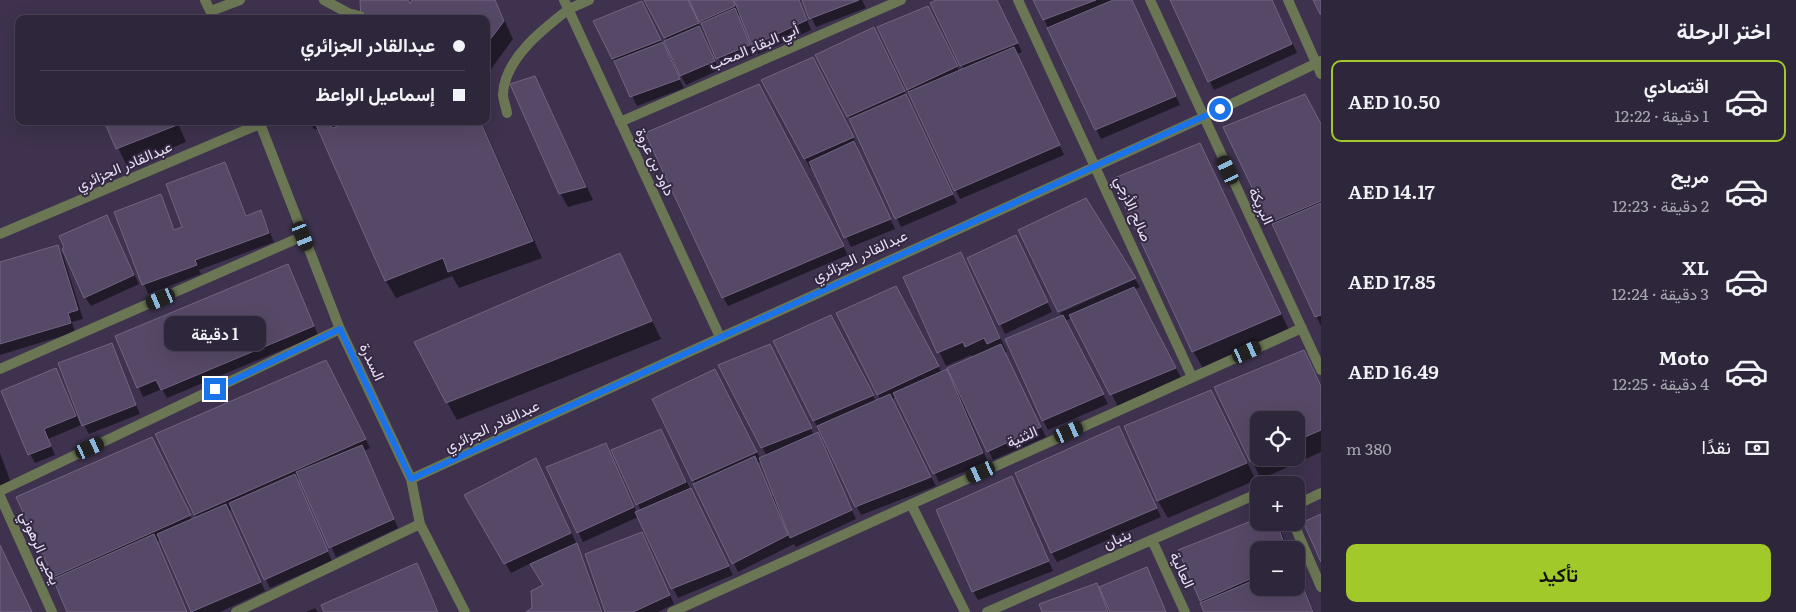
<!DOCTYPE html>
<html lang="ar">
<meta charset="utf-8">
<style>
body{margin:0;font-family:Literata,Vazirmatn,serif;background:#3a3245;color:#f1f3f6;direction:rtl;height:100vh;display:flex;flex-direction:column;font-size:19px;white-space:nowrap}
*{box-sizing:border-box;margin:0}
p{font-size:16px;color:#a7a5af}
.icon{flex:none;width:28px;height:28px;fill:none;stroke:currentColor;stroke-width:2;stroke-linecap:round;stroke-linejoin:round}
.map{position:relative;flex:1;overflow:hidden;direction:ltr}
.details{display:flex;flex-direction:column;background:#2e263a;width:475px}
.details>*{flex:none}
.guide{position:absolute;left:15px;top:15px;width:475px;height:110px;border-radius:10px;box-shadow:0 5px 20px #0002,0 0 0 1px #494354;direction:rtl;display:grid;align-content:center;height:110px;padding:0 25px;background:#2e263a}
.controls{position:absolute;left:1250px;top:411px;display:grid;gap:10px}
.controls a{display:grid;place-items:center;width:55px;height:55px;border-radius:10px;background:#2e263a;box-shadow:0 5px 20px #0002,0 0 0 1px #494354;font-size:25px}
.end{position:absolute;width:22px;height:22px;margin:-11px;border:6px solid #1a73e8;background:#fff;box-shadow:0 0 0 2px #fff}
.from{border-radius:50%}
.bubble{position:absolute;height:35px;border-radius:10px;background:#2e263a;box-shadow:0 5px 20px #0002,0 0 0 1px #494354;font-size:16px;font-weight:600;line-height:35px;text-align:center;direction:rtl}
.car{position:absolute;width:15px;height:30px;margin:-15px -8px;border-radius:6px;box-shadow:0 0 4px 1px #0007;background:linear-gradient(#222 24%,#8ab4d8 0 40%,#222 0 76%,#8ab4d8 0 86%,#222 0)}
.guide b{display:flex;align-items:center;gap:18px;height:48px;font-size:19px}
.guide b+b{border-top:1px solid #494354}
.guide i{width:12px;height:12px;background:#f1f3f6}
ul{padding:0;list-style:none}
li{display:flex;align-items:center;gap:15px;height:82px;margin:0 10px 8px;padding:0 15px;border:2px solid transparent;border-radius:10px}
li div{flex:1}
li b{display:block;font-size:19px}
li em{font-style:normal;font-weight:600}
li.active{border-color:#a1c929}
li>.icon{width:45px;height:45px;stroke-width:1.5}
h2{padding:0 25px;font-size:22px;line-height:60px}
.pay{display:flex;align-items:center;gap:12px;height:55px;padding:0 25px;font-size:19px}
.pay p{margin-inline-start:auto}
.button{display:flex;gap:10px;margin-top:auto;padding:10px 25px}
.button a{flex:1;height:58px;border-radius:10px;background:#a1c929;color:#111;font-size:20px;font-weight:600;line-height:58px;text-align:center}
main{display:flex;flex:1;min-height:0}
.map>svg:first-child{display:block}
</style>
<main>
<section class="details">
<h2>اختر الرحلة</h2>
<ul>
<li class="active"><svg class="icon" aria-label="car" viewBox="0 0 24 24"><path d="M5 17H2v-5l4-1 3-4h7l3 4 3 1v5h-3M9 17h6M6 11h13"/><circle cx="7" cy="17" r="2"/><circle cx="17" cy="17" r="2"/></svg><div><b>اقتصادي</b><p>1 دقيقة · 12:22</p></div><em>AED 10.50</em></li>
<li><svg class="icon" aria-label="car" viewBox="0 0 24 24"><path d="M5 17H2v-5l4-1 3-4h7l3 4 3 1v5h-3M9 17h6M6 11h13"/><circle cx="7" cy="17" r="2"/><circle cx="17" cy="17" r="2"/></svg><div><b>مريح</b><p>2 دقيقة · 12:23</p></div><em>AED 14.17</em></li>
<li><svg class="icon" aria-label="car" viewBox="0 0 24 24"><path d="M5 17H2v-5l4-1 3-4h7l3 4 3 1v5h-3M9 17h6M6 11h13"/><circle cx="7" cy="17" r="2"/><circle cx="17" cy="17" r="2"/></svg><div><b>XL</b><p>3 دقيقة · 12:24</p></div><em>AED 17.85</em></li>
<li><svg class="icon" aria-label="car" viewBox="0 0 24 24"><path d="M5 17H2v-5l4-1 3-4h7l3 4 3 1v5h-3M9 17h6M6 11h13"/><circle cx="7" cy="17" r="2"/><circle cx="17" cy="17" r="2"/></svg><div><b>Moto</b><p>4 دقيقة · 12:25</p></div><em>AED 16.49</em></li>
</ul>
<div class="pay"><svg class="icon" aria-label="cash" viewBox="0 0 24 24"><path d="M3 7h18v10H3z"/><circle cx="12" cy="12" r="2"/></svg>نقدًا<p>380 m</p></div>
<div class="button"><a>تأكيد</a></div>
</section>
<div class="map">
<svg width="1321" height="612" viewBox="0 0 1321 612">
<rect width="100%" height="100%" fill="#3e324e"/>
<!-- shadow -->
<path fill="#0007" fill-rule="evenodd" d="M361,0H408L411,5L414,0H495L513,39L486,76V19Z
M645,0H688L719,70L686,85L678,71L676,72L684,88L637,106L613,58L646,11L663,44L671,57H672L667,41Z
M691,0H799L811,30L758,54L741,15L738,16L754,55L723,67Z
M803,0H862L866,8L816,27Z
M939,0H996L1022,52L1017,54L1064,155L960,199L879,28L933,16L960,72L964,70L932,4Z
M1035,0H1131L1180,105L1101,139Z
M1171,0H1272L1297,53L1214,90Z
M879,38L957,203L901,227L854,126L817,55Z
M818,67L858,147L856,148L895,229L851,247L813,166L810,168L805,158Z
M534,77L542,91L593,200L568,207L560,193Z
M762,93L848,255L728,306L723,297Z
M105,121H177L186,142L127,166Z
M310,121H481L542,258L459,288L452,276L396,298L386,281L319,129H314Z
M1321,125V326L1224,127Z
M1200,144L1290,332L1203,368L1193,351Z
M225,163L247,217L261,212L274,242L199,270L201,274L148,294L116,212L160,196L175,231L184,228Z
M106,216L139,284L91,306L85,297Z
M1016,236L1052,312L1005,334L968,258Z
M58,246L63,255L83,319L72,322L75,332L0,355V264Z
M619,254L661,339L457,420L447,402Z
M961,254L1007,352L1004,353L1046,437L993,460L967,407L965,408L988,462L939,482L896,397L891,400L936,486L861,515L814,420L836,325L876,401L880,399L878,395L901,296L942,373L973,358L971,355L946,366L905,278Z
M288,266L318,335L167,398L162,389L143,397L116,336Z
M1135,279L1140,287L1134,290L1185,385L1121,412L1071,318L1065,321L1108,404L1048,430L1043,420L1062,317L1060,313Z
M111,344L140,414L89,434L84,425Z
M1304,351L1321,385V452L1261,479L1215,388ZM1259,420H1296V458H1259Z
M775,355L814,435L822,442L856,519L796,547L794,544L738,572L653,400L720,380L760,458L767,456L762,447ZM761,461L774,495L772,496L758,463Z
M55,369L81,425L48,439L55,455L35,463L30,454Z
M331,370L370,448L364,451L398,528L336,557L300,479L297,480L332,561L270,588L233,509L229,510L265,591L220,612H192L161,540L157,541L187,612H68L54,576L157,448L192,520L197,518L195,514Z
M1211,392L1256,480L1168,518L1158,501Z
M1124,437L1161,517L1057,562L1052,553Z
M666,440L733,575L678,598L638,517L583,542L548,468L610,453L637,513L641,511L613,450Z
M0,453L11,483L0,488Z
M541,469L581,553L603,612H528L534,609L545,586L531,563L511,573L466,495Z
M1012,477L1053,571L978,600L973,591Z
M1259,522H1277L1289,550H1259V588H1296V569L1314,612H1206L1201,600Z
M642,534L674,604L658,612H606Z
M416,564L439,612H325Z
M315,608L318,612H306Z"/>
<!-- building -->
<path fill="#564967" stroke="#726584" d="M360,0H408L410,4L412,0H495L504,21L486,45V19H361Z
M644,0H688L699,23L664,38Z
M689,0H733L735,6L699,22Z
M734,0H799L807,20L752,46Z
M802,0H859L809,19Z
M936,0H997L1018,43L960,66L930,3Z
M1033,0H1096L1043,20Z
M1113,0H1132L1176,96L1095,130L1047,28Z
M1170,0H1272L1292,44L1208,82Z
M1313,0H1321V14H1320Z
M642,1L661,40L612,59L593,21Z
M928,6L958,66L907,90L877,27Z
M735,8L750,45L716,59L701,23Z
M699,26L715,61L680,76L664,41Z
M874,27L905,91L847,117L815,55Z
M663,42L680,79L630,97L614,61Z
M1014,47L1060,145L954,191L908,92Z
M813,57L854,137L804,159L761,80Z
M535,76L586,187L559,194L510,84Z
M759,84L844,246L722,298L645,133Z
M906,94L953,194L895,219L849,119Z
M1305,94L1321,124V201L1269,223L1223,127Z
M104,121H176L177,125L116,149Z
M319,121H324L333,128L349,121H480L533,241L448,272L443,258L385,281L316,125Z
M854,141L891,219L844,238L809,162Z
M1200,143L1281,314L1192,352L1112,179Z
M225,162L246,216L261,210L269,233L195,260L197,265L142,285L114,212L161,194L174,230L182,227L166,184Z
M1086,198L1136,278L1058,312L1018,230Z
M1321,203V315L1315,317L1272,224Z
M107,215L134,275L84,298L62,249L64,247L59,236Z
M1016,235L1048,302L999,325L967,258Z
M58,245L78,310L68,313L71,323L0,344V262Z
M961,252L1000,338L987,344L984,338L965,347L963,342L937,353L903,277Z
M620,253L652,321L446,403L414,342Z
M288,264L314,326L161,390L156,380L137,388L115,336Z
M896,286L939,366L877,395L836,313Z
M1134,287L1176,368L1110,395L1069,315Z
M831,315L874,395L813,421L773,341Z
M1063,315L1104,394L1042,421L1005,339Z
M112,343L136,405L82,426L58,363Z
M770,344L812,428L761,448L718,365Z
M1001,344L1041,427L987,452L947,368Z
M1304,350L1321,386V430L1296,441V420H1259L1260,458L1250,462L1214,387Z
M326,360L366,439L194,515L155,434Z
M56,368L76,416L44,429L51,446L28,455L1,391Z
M715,369L757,452L692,481L652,399Z
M947,369L983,453L933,474L893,393Z
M1211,390L1247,463L1157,501L1124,426Z
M890,394L931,477L855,507L817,426Z
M1119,426L1157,508L1051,553L1015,473Z
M661,429L686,482L636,505L611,450Z
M818,432L852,510L790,538L759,458Z
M152,437L191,515L53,577L16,497Z
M606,443L634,507L577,533L546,467Z
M362,445L394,519L329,548L296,472Z
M755,456L788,535L732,564L693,484Z
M536,458L571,533L504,564L464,495Z
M295,474L328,551L264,580L229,503Z
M1012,476L1049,561L972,592L936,510Z
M691,488L729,566L671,589L635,512Z
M226,504L261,582L191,612L157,534Z
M1321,514V562L1303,522Z
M1259,518V522H1276L1287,550H1259V575L1200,601L1178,550Z
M642,532L670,595L633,612H605L585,554Z
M154,534L187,612H67L53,579Z
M577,543L602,612H526L532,608L531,591L543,585L530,564Z
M0,545L32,612H0Z
M417,563L438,612H324L321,605Z
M1147,567L1166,612H1110L1099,587Z
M1296,570L1313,612H1204L1200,603L1259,578V588H1296Z
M1097,583L1108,612H1042L1039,604Z"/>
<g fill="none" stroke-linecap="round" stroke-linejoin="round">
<!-- lane -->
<path stroke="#6b7754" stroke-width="10" d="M324,0L348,13L360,16
M211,11L240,0
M507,113C506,107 503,100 503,94C505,58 543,29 569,9"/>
<!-- street -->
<path stroke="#6b7754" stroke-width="10" d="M205,0L214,19
M564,0L720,337
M1018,0L1192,377
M1150,0L1321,370
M1288,0L1321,74
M569,9L589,0
M259,121L340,329L411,479L420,524L465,612
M620,122L901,0
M0,234L260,124
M0,369L303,236
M411,479L1204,117L1321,61
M1276,485H1278
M0,491L340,329
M0,496L52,612
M911,504L965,612
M1296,505L1321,493
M1293,522L1321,587
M1152,540L1185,612
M236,612L420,524
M672,612L1302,328
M987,612L1259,493"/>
</g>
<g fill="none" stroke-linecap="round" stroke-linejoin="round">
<!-- route -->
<path stroke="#1a73e8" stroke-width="6" d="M215,389L340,329L411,479L1220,109"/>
</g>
<g text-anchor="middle" stroke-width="4" stroke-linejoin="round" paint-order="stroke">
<!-- street labels -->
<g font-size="15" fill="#e7e0f2" stroke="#342843">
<text transform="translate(754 47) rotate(-23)" y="5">أبي البقاء المحب</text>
<text transform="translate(655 162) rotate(65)" y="5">داود بن عروة</text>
<text transform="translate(124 166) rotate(-23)" y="5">عبدالقادر الجزائري</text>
<text transform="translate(1261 206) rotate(65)" y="5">البريكة</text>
<text transform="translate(1133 209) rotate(66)" y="5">صالح الأزجي</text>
<text transform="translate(860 256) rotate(-25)" y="5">عبدالقادر الجزائري</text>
<text transform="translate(372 362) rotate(65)" y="5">السدرة</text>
<text transform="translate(492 426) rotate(-25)" y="5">عبدالقادر الجزائري</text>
<text transform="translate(1022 437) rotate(-24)" y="5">الثنية</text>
<text transform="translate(1117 539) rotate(-24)" y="5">بنبان</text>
<text transform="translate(40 548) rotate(66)" y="5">يحيى الرهوني</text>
<text transform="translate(1182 570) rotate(65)" y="5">العالية</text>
</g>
</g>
</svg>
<div class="controls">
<a><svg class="icon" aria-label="locate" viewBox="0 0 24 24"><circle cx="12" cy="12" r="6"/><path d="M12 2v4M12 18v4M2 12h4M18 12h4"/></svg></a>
<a>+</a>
<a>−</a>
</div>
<i class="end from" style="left:1220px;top:109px"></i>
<i class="end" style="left:215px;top:389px"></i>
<div class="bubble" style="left:164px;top:316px;width:102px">1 دقيقة</div>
<i class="car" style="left:1228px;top:170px;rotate:335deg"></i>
<i class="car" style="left:303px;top:236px;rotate:158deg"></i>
<i class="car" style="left:161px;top:299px;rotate:247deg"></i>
<i class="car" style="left:1247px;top:352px;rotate:66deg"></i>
<i class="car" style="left:1069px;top:432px;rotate:66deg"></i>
<i class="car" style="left:90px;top:448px;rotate:65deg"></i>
<i class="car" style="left:981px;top:472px;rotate:246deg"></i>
<div class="guide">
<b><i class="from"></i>عبدالقادر الجزائري</b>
<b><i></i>إسماعيل الواعظ</b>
</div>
</div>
</main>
